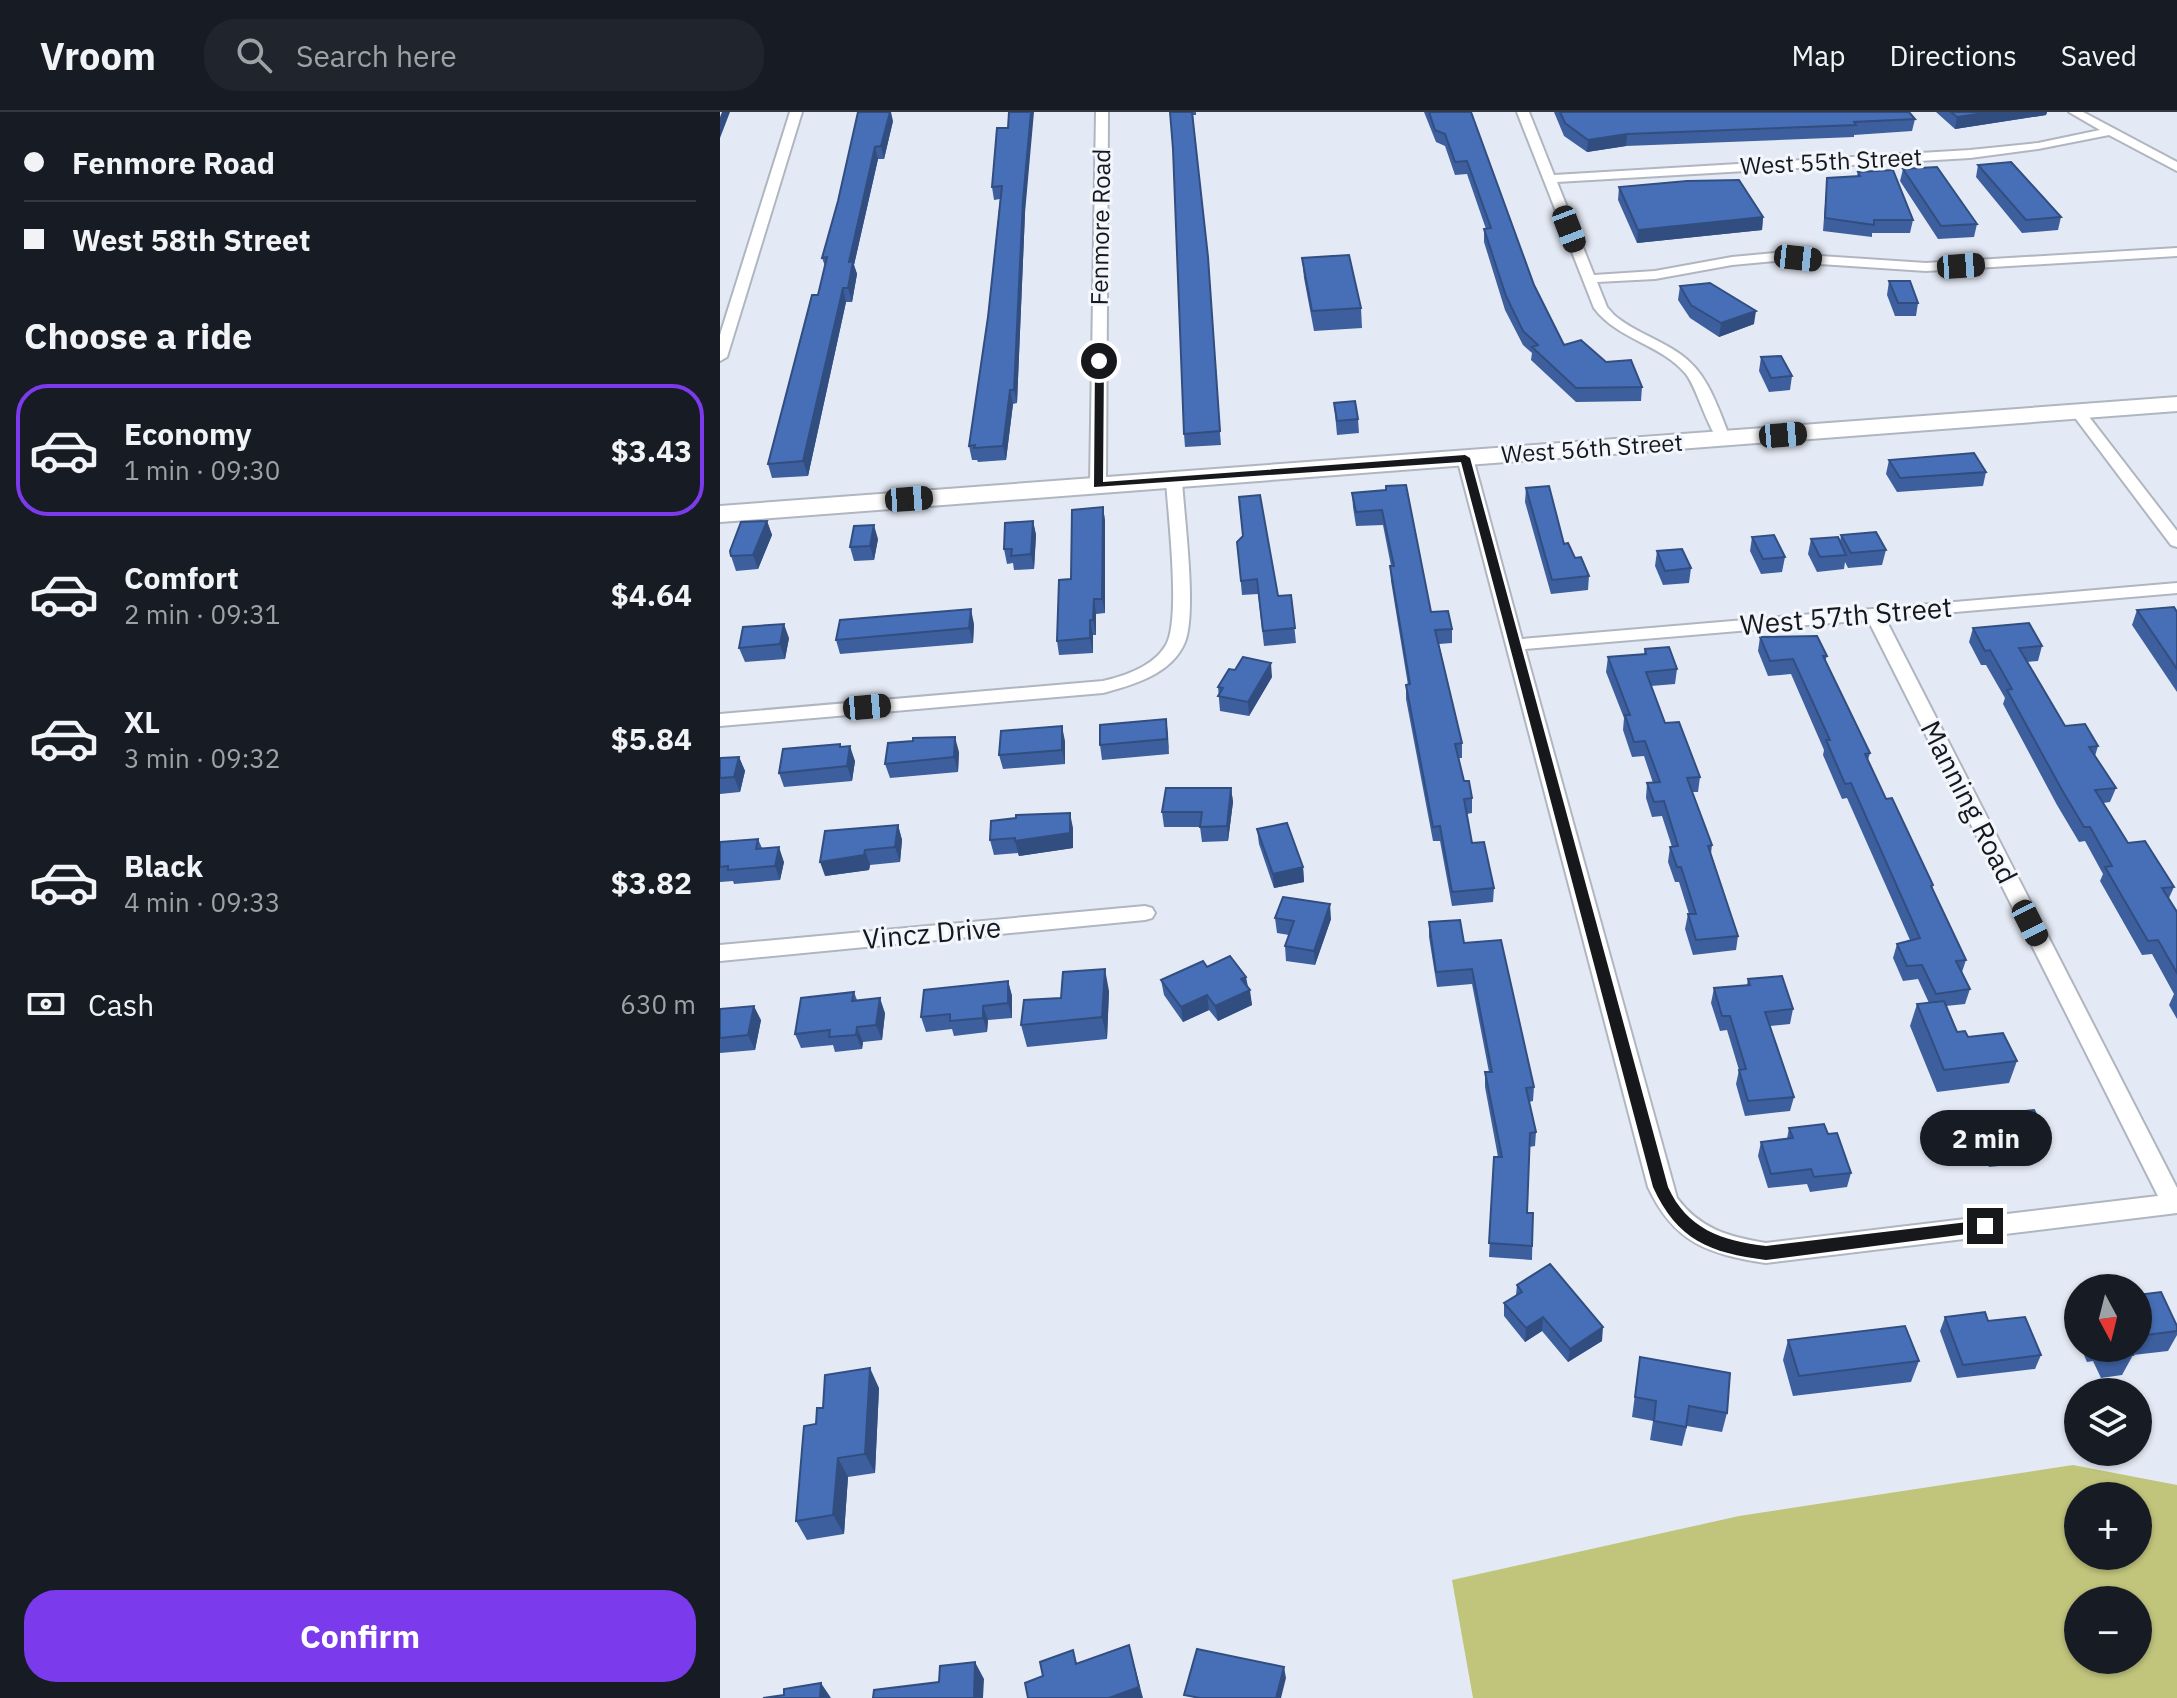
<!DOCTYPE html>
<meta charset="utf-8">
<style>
body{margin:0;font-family:"IBM Plex Sans",sans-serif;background:#20242c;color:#f1f3f6;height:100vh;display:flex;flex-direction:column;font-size:30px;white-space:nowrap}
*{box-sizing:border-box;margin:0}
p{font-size:26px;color:#9ea1a6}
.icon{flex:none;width:44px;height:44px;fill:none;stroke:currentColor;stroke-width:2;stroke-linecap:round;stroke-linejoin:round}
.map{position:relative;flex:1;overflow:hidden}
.details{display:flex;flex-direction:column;background:#171b24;width:720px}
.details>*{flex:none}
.top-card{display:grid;align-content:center;height:176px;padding:0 24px;background:#171b24}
.needle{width:52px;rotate:173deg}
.fabs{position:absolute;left:1344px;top:1162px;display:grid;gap:16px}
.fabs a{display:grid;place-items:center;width:88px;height:88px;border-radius:50%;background:#171b24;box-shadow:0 2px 6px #0004;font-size:40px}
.end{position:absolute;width:36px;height:36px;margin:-18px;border:10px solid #16181c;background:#fff;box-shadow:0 0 0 4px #fff}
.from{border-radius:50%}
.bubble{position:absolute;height:56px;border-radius:28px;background:#171b24;box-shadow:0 2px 6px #0004;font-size:26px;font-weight:700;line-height:56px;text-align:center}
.car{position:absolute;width:24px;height:48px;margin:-24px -12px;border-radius:10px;box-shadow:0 0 6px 2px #0007;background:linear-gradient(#222 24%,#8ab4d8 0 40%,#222 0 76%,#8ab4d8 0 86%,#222 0)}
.top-card b{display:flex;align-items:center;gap:28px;height:76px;font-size:30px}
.top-card b+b{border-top:2px solid #363941}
.top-card i{width:20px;height:20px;background:#f1f3f6}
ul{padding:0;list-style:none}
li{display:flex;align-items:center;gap:24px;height:132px;margin:0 16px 12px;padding:0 8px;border:4px solid transparent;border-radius:32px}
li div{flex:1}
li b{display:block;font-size:30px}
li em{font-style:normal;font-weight:700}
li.on{border-color:#7c3aed}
li>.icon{width:72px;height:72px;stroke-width:1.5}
h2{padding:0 24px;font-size:36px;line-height:96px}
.pay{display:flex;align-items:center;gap:20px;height:88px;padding:0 24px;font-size:30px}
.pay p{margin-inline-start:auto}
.cta{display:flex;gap:16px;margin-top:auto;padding:16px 24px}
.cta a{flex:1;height:92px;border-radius:32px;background:#7c3aed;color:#fff;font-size:32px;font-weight:700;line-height:92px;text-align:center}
header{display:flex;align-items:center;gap:48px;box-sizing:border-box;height:112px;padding:0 40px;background:#171b24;border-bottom:2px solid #363941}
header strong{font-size:38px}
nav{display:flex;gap:44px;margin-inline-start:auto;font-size:28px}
.search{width:560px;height:72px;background:#20242c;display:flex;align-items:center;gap:20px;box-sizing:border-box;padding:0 28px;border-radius:32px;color:#9ea1a6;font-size:30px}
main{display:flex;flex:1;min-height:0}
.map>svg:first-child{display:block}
</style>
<header>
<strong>Vroom</strong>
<div class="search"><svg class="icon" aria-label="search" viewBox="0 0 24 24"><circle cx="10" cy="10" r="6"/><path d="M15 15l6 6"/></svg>Search here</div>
<nav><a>Map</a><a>Directions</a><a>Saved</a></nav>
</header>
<main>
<section class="details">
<div class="top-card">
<b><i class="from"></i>Fenmore Road</b>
<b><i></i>West 58th Street</b>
</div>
<h2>Choose a ride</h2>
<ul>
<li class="on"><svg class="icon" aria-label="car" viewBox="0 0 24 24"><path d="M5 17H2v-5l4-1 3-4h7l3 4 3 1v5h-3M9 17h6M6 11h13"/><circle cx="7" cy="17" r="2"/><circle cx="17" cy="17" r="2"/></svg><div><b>Economy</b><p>1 min · 09:30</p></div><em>$3.43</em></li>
<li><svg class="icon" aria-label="car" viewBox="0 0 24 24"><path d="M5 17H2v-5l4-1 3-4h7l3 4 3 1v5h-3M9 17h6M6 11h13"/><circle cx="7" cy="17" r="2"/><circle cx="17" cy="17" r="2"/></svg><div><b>Comfort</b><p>2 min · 09:31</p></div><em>$4.64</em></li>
<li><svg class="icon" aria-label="car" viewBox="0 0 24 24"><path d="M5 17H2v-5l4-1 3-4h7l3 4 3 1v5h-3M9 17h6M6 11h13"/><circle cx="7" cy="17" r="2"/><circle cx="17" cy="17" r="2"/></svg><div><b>XL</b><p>3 min · 09:32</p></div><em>$5.84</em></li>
<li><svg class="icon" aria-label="car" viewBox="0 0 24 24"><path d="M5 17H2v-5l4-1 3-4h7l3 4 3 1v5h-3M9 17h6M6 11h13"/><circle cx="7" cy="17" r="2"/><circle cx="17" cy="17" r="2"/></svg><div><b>Black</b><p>4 min · 09:33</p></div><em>$3.82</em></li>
</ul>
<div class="pay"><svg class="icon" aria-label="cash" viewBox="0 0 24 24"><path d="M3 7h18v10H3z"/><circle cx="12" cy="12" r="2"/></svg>Cash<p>630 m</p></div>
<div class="cta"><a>Confirm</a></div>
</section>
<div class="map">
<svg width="1457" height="1586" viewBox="0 0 1457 1586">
<rect width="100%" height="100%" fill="#e4eaf5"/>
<!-- green -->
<path fill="#c1c57c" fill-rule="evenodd" d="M1353,1353L1457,1373V1586H753L732,1468L1019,1404ZM1418,1384V1444H1358V1384ZM1358,1488H1418V1548H1358Z"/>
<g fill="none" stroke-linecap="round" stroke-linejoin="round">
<defs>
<path id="street" d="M70,0H82L7,245L0,249V223Z
M376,0H388L386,373L378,378L370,373Z
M797,0H809L834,63L1250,38L1318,31L1380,18L1349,0H1363L1457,50V59L1389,23L1318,37L1250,46L837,70L874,163L935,159L1012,145L1055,141L1206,151L1457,136V144L1206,159L1055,149L1012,153L935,167L877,170L887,195L894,203C914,220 939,227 960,242C989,262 998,297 1011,328L1004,332C990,327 978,277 966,262C941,232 898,228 874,196Z
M1358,296L1363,297L1457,419V435L1451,433L1353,303L1351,300Z
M745,341L753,346L802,527L1457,471V481L1165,506L1457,1076V1101L1046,1151C988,1142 954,1131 928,1075L737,346ZM1148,508L1438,1084L1046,1131C1009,1125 980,1117 957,1086L805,537Z
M454,363L462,368C464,405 477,499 465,530C452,562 413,573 383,581L0,614V602L383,569C405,564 434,554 446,533C461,508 448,402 446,368Z
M425,794L432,796L435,801L432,806L425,808L0,849V833Z"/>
<path id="primary" d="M1457,285V299L0,410V394Z"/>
</defs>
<!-- street casing -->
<use href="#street" stroke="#b0b6c0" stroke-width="4"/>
<!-- primary casing -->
<use href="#primary" stroke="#b0b6c0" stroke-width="4"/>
<!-- street -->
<use href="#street" fill="#fff" fill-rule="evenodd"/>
<!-- primary -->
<use href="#primary" fill="#fff" fill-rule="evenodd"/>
</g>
<!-- wall -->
<path fill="#3d5f9d" d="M450,0H476V3H473L501,333L465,335L464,322L453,37Z
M704,0H751L814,173L844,233L886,250L922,275L921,289L856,290L811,248L812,241L803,233L785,198L764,130V117H766L747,62L735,63L725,34L716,30Z
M834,0H1189L1195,7L1192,19L1134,23V25L906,34L867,40L844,24Z
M1216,0H1327L1326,3L1235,17Z
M173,9L164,47H158L134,153L137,162L132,190H126L88,364L52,366L48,352L98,183L105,154L102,146L118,89Z
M277,16L305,101L297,291L293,292L286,348L258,350L257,348H252L249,334L268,205L280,87L274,88L272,75Z
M1258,53L1341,105L1338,118L1302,121L1256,65Z
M1183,57L1257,112L1254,125L1218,127L1180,69Z
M1138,60L1193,108L1190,121H1152V125L1103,119L1107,66L1137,64Z
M899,75L1043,105L1042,118L917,131L898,88Z
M582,146L641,196L642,216L594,219L584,166Z
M1169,169L1198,191L1196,204H1175L1167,183Z
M960,174L1034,212L999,225L970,206L958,188Z
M1041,245L1072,264L1070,278L1049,280L1039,259Z
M614,291L638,307L639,321L617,323Z
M1169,348L1266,360L1263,374L1177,380L1166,362Z
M806,376L844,432L869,464L868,478L831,482L805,390Z
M666,378L711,500L732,517V531L719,532L742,631V646H739L744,669L752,686V701L747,702L752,731L774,776L773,790L732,794L720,729H713L686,587V573H688L671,469L670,454H671L663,413L636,414L633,395L632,381Z
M383,395L385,409V501L376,502V523H373V541L339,543L337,529Z
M47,409L52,423L38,457L16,459L11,444Z
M313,409L316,423L314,457L294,458L293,451L287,452L284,437Z
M1121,423L1166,438L1162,453L1128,456L1125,450L1124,457L1097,460L1088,442L1091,427L1120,430Z
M1032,425L1065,445L1062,460L1041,462L1030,439Z
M158,427L154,448L134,449L130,435Z
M517,430L558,484L571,483L576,531L544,534L538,482L522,483Z
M937,439L971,456L969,471L943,473L935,454Z
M1417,498L1457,500V580L1412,513Z
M254,512L253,531L120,542L116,528Z
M1253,516L1322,534L1318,549L1307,550L1345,614L1378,634L1375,644L1396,676L1390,690L1383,691L1408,731L1454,775L1449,786L1457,800V907L1449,893L1454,882L1432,842L1422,843L1380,769L1383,762L1365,729L1359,730L1337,693L1283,592L1285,586L1266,553H1261L1249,530Z
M1040,525L1107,544L1105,550L1150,641L1148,648L1166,687L1213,773L1212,777L1246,848L1242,860L1250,877L1245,892L1226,894L1237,920L1297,949L1289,971L1217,980L1190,914L1197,892L1209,891L1198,867L1183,869L1173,846L1177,832L1190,828L1127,686L1122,687L1103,643L1104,638L1071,562L1048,564L1038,539Z
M69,526L65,547L25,550L19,536Z
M925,537L957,557L955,572L931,574L945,611L980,665L978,680H972L992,733L991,742L1018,824L1016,838L973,843L965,817L968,802H969L959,770H955L948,750L950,735H952L942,704L932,705L926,686L927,671H933L924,644L912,645L903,618L904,606L886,560L888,545L924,542Z
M552,565L529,604L500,599L498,575Z
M446,607L449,642L382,648L380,633Z
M345,629V652L283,657L279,643Z
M121,635L135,649L132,669L64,675L59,661Z
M239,640L238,660L170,666L165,652Z
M19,645L25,659L20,680L0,682V646Z
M511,676L513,690L508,729L482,730L480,715H444L442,700Z
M178,713L182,728L180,750L150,753L149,758L105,764Z
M353,716V736L299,744L298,741L274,743L270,728Z
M537,717L583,755L584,770L554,776L539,732Z
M38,727L42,736L64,750L60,768L14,772L13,769L0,770V730Z
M555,806L611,807L595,853L566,849L565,834L569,823L557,821Z
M709,810L744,831L814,975L813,989L809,990L816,1020L815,1034L809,1035L807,1101H813L812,1148L769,1145L774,1045H778L765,975V960H769L752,872L717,875L709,825Z
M487,855L526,865L532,893L498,909L489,898L463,910L444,883L441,868Z
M1028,867L1073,897L1070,912L1050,914L1074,985L1070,999L1025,1004L1016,972L1019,958L1007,918L1000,919L991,891L994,876L1027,873Z
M288,869L292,884V906L268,908L267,920L234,924L232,917L206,920L201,905Z
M389,879L387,927L307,935L301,913L341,886Z
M134,880L137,888L165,901L162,928L143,930L142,937L115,940L113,933L81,936L75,922Z
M0,897L41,908L35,938L0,941Z
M1230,1007L1329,1031L1323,1045L1302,1047L1300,1052L1269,1055L1267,1050L1239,1054L1225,1021Z
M1069,1016L1108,1022L1131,1061L1127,1075L1090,1080L1087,1072L1048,1076L1038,1044L1041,1030L1067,1027Z
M797,1173L882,1229L848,1250L822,1219L805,1230L784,1204V1191L796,1183Z
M1357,1183H1358V1229L1347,1204Z
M1418,1183L1457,1214V1223L1448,1239L1413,1243L1402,1263L1381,1266L1373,1249L1367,1250L1361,1236H1418Z
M1225,1205L1321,1243L1315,1257L1237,1266L1220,1219Z
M1068,1228L1199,1249L1191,1270L1073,1284L1063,1248Z
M920,1245L1007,1301L1002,1320L967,1314L962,1334L930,1328L933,1309L912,1305Z
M159,1276L155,1361L128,1365L124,1422L87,1428L76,1409L96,1312L103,1296Z"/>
<!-- shaded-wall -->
<path fill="#324e80" d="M2,0H10L0,26V5Z
M170,0H171L173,9L164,47L161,34Z
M311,0H314L305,101L297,291L294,278L303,88Z
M1271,0H1327L1326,3L1235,17L1237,5Z
M907,22L906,34L867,40L868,28Z
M155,35L158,47L134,153L137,162L132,190L128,176L129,150Z
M1043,105L1042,118L917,131L918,118Z
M123,176L126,190L88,364L83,349Z
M1036,199L1034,212L999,225L1001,211Z
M290,278L293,292L286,348L283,334Z
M383,395L385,409V501L382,487Z
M47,409L52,423L38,457L33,443Z
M313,409L316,423L314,457L311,442Z
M154,413L158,427L154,448L150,434Z
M374,487L376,502V523L373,508Z
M251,497L254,512L253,531L249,516Z
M370,508L373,523V541L370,526Z
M64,512L69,526L65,547L60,532Z
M551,551L552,565L529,604L528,590Z
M446,607L448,622L449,642L447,627Z
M342,614L345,629V652L342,638Z
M235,625L239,640L238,660L234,645Z
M130,634L135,649L132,669L127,654Z
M19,645L25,659L20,680L14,665Z
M511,676L513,690L508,729L507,714Z
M350,701L353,716V736L299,744L295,729Z
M178,713L182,728L180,750L175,735Z
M59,735L64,750L60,768L55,754Z
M145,738L150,753L149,758L105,764L100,750Z
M583,755L584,770L554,776L553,762Z
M610,792L611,807L595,853L594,839Z
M385,857L389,879L387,927L382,905Z
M526,865L527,880L530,878L532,893L498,909L495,894L521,867Z
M288,869L292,884V906L288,891Z
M487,883L489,898L463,910L461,895Z
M160,886L165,901L162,928L156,913Z
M34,894L41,908L35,938L28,923Z
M263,894L268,908L267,920L263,906Z
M137,915L143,930L142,937L136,923Z
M823,1205L822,1219L805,1230L806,1216Z
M883,1215L882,1229L848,1250L850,1237Z
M150,1256L159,1276L155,1361L145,1342Z
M118,1346L128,1365L124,1422L113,1403Z
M409,1533L423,1586H389Z
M255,1550L264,1567L263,1586H254Z
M564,1555L566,1566L561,1586H556Z
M101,1571L111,1586H100Z"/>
<!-- building -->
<path fill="#476fb7" stroke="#324e80" stroke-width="2" d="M138,0H170L161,34L155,35L129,150L133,149L128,176H123L83,349L48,352L92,183H98L107,145L102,146L118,89Z
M289,0H311L303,88L294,278H290L283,334L254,336L255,333L249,334L268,205L282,74L272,75L277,16H288Z
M450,0H472L488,145L500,319L464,322L453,37Z
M709,0H751L814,173L844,233L861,228L886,250L911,248L922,275L856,276L812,235L818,233L803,219L786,184L764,117L771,116L747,49L735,50L725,22L715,18Z
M840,0H1189L1195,7L1134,10L1136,13L907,22L868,28L845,11Z
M1231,0H1271L1237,5Z
M1291,50L1341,105L1306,108L1258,53Z
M1217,55L1257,112L1221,114L1183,57Z
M1173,58L1193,108H1154V113L1105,106L1107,66L1140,64L1138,60Z
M1019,68L1043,105L918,118L899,75L967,69Z
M629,143L641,196L592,199L582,146Z
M1169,169H1190L1198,191H1178Z
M990,171L1036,199L1001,211L971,193L960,174Z
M1061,244L1072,264L1051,266L1041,245Z
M635,289L638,307L617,309L614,291Z
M1254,341L1266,360L1180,366L1169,348Z
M686,373L711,500L728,499L732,517L715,518L742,631L735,632L744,669H749L752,686L744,687L752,731L764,730L774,776L732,780L720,714L713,715L686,573L690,572L670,454H674L662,398L636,400L632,381L666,378V374Z
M829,374L844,432L848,431L855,446L861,445L869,464L832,468L806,376Z
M540,383L558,484L571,483L575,516L543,519L537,467L521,469L517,430L523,424L519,385Z
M383,395L382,487H374L373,508H370V526L337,529L339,468L351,467L352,398Z
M47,409L33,443L11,444L10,439L21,410Z
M313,409L311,442L291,444L292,437H284L285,411Z
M154,413L150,434L130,435L134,414Z
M1156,420L1166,438L1131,441L1121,423Z
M1054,423L1065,445L1043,447L1032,425Z
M1118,425L1126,443L1100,445L1091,427Z
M962,437L971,456L945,459L937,439Z
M1454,495L1457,500V557L1417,498Z
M251,497L249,516L116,528L120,508Z
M1309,511L1322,534L1299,536L1345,614L1365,612L1378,634L1369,635L1396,676L1375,678L1408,731L1425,729L1454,775L1442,776L1457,800V861L1438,828L1428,829L1385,755L1392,754L1370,715H1364L1342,678L1287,578L1292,577L1270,538L1265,539L1253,516Z
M64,512L60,532L19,536L23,515Z
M1097,524L1107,544H1103L1150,641L1145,642L1166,687L1172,686L1213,773L1211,774L1246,848L1236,849L1250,877L1216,882L1202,853L1187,854L1177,832L1200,826L1131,671L1125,672L1106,628H1110L1073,547L1050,549L1040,525Z
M949,535L957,557L926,560L945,611L959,610L980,665L967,666L992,733L988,734L1018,824L976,828L968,802H976L961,755H957L950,735L958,734L944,689L934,690L927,671L940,670L925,629L914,630L905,603H910L888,545L926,542L925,537Z
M523,545L551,551L528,590L498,584L503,576L498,575L509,557L515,558Z
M446,607L447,627L380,633V613Z
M342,614V638L279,643L281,619Z
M235,625L234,645L165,652L168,631L193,629V626Z
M120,632V635L130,634L127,654L59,661L63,637Z
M19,645L14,665L0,666V646Z
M446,676H511L507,714L480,715L482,700H442Z
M350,701V721L295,729V726L270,728L271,709L296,706V703Z
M567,711L583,755L553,762L537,717Z
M178,713L175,735L145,738L144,743L100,750L105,719Z
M38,727L36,737L59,735L55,754L8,758V754L0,755V730Z
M563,785L610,792L594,839L565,834L574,809L555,806Z
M740,808L744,831L781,828L814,975L806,976L816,1020L810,1021L807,1101H813L812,1134L769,1131L774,1045H782L765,960H772L752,857L716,860L709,810Z
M510,844L526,865L521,867L530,878L495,894L487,883L461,895L441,868L483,849L487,855Z
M385,857L382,905L301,913L304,888L341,886L343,860Z
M1062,864L1073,897L1045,900L1074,985L1028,989L1019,958L1026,957L1010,904H1002L994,876L1030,873L1028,867Z
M288,869V891L263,894V906L230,909V902L201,905L204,878Z
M134,880L132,889L160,886L156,913L137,915L136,923L109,925L110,918L75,922L81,886Z
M1224,889L1237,920L1245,919L1248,925L1283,921L1297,949L1224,958L1197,892Z
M34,894L28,923L0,926V897Z
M1314,998L1329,1031L1304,1033L1306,1038L1275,1041L1273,1036L1244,1039L1230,1007Z
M1104,1012L1108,1022L1117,1021L1131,1061L1094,1065L1091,1057L1051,1062L1041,1030L1073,1026L1069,1016Z
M830,1152L883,1215L850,1237L823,1205L806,1216L784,1191L802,1180L797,1173Z
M1441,1180L1457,1214V1219L1418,1224V1183Z
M1265,1200L1268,1209L1305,1205L1321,1243L1243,1253L1225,1205Z
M1185,1214L1199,1249L1079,1264L1068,1228Z
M1387,1236H1409L1413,1243L1391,1246Z
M920,1245L1010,1261L1007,1301L969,1294L966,1315L934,1309L936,1289L915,1285Z
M150,1256L145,1342L118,1346L113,1403L76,1409L84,1314L96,1312L97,1296H103L105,1263Z
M409,1533L419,1575L389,1586H308L305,1571L323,1564L320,1550L353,1538L356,1552Z
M477,1537L564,1555L556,1586H480L464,1583Z
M255,1550L254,1586H153L154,1578L219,1570L220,1554Z
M101,1571L100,1586H43L64,1583V1577Z"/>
<!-- route -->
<path fill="#16181c" d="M379,246L384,249L383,370L745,343L750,346L948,1075C967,1117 1002,1129 1046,1134L1265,1108L1270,1110V1119L1046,1148C990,1141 957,1128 933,1075L741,350L374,375L375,249Z"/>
<g text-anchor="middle" stroke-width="6" stroke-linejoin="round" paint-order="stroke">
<!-- far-street labels -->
<g font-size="24" fill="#16181c" stroke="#f3f7fd">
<text transform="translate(1111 50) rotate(-3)" y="8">West 55th Street</text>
<text transform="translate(381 115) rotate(-89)" y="8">Fenmore Road</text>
<text transform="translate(872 337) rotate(-4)" y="8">West 56th Street</text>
</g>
<!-- street labels -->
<g font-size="28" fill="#16181c" stroke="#f3f7fd">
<text transform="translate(1126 504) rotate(-5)" y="10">West 57th Street</text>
<text transform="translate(1249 690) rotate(63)" y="10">Manning Road</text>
<text transform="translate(212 821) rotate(-5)" y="10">Vincz Drive</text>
</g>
</g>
</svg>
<div class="fabs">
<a><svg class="needle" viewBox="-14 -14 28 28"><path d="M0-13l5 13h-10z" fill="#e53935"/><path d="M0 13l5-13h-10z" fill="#9ea1a6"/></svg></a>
<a><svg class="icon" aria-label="layers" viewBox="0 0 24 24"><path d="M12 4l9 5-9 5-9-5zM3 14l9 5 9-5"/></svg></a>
<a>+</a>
<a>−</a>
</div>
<i class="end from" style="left:379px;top:249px"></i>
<i class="end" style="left:1265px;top:1114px"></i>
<div class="bubble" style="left:1200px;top:998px;width:132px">2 min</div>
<i class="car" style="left:849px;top:117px;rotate:159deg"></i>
<i class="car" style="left:1078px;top:146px;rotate:96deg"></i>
<i class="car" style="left:1241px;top:154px;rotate:86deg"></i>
<i class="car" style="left:1063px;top:323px;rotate:85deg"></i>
<i class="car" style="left:189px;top:387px;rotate:86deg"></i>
<i class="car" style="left:147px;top:595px;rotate:85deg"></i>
<i class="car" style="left:1310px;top:811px;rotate:153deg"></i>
</div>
</main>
